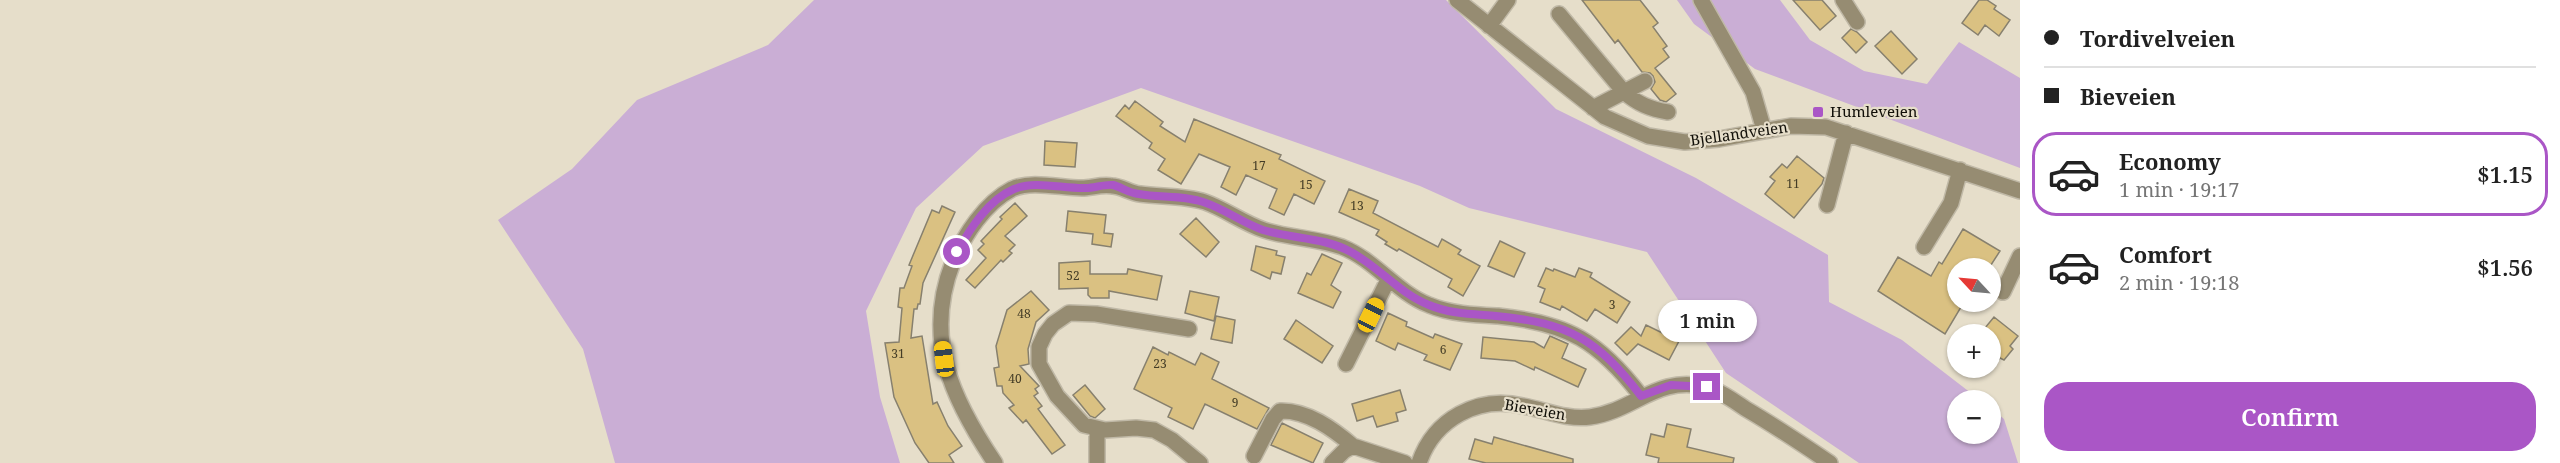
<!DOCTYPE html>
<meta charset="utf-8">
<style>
body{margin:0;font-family:"Noto Serif",serif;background:#f2f2f2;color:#222;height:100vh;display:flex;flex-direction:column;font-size:22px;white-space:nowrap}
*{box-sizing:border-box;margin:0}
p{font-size:20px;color:#767676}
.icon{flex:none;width:33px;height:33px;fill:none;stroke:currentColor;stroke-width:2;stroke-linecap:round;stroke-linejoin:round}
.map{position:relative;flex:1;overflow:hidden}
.side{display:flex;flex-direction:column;background:#fff;width:540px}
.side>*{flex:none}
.top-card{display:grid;align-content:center;height:132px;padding:0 24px;background:#fff}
.needle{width:39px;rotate:296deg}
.fabs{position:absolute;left:1947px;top:258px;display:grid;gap:12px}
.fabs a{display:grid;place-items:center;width:54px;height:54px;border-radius:50%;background:#fff;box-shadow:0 2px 4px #0004;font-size:30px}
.end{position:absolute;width:27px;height:27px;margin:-14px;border:8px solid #aa56c6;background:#fff;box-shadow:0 0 0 3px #fff}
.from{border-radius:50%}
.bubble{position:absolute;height:42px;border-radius:21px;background:#fff;box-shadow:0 2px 4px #0004;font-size:20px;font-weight:600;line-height:42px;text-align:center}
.car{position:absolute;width:18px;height:36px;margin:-18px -9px;border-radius:8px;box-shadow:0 0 4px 2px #0007;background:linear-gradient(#f5c518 24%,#345 0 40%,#f5c518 0 76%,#345 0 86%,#f5c518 0)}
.top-card b{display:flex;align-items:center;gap:21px;height:57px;font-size:22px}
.top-card b+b{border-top:2px solid #e0e0e0}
.top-card i{width:15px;height:15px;background:#222}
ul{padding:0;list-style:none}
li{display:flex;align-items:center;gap:18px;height:84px;margin:0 12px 9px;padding:0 12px;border:3px solid transparent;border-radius:24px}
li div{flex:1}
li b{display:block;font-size:22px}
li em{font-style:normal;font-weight:600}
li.selected{border-color:#aa56c6}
li>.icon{width:54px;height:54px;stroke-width:1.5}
.primary-button{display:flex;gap:12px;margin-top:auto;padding:12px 24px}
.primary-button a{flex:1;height:69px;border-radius:24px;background:#aa56c6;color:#fff;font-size:24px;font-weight:600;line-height:69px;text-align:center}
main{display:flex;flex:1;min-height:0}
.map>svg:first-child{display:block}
</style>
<main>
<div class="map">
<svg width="2020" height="463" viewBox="0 0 2020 463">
<rect width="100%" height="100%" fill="#e6deca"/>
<!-- green -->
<path fill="#caaed5" d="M814,0H1446L1556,109L1696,178L1828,255L1829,302L1902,340L1980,400H1958V434H1990L1991,408L2004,419L2018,463H1859L1726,373L1647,252L1469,208L1420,186L1141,88L983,146L916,208L866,311L880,397L900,463H615L583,349L498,220L572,169L637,100L768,45Z
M1677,0H1780L1810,40L1864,71L1927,84L1959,42L2020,78V168L1755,69L1694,24Z"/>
<!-- building -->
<path fill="#dac182" stroke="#87806e" stroke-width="1.5" d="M1582,0H1640L1658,23L1653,27L1667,46L1663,49L1669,57L1655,68L1676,94L1666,102L1660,100L1651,89L1655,82L1653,76L1650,73L1642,72L1618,40L1615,43Z
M1793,0H1822L1836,16L1820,30Z
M1979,0H1987L1996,6L1994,9L2010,20L1999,36L1985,25L1978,35L1962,23Z
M1851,29L1857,32L1867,42L1856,53L1842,38Z
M1891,31L1917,59L1902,74L1875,46Z
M1135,101L1163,122L1160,126L1185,142L1194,119L1281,155L1279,159L1325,181L1314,204L1294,194L1284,215L1269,208L1277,189L1246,175L1236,195L1221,187L1230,167L1199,154L1181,184L1158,170L1165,159L1149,148L1152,143L1116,116L1125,105L1129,109Z
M1045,141L1077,143L1075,167L1044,165Z
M1797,156L1824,178L1822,184L1794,218L1765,194L1775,181L1770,177L1782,164L1787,168Z
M1349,189L1378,201L1373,213L1438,247L1442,239L1461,250L1458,254L1480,266L1463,296L1448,287L1452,279L1399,249L1397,251L1385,244L1387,242L1376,235L1379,230L1339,212Z
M1015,203L1027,216L1005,236L1015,245L1009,251L1012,253L1003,262L1001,260L975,288L966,280L986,258L978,250L984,244L981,241L1002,219L1000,217Z
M942,206L955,212L923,283L920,304H918L917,309H914L911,338L922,336L933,404L937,402L948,426L962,446L949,455L954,463H929L915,443L894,397L885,343L899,342L902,308L898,307L900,288H904L912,266L909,265L932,210L939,213Z
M1068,211L1106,215L1104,233L1113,234L1111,247L1092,244L1093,234L1066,231Z
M1196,218L1219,242L1206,257L1180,234Z
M1963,229L2000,251L1989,268H1958V302H1964L1945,334L1878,291L1898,257L1931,276L1939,262L1942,264Z
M1500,241L1525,253L1514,277L1488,266Z
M1256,246L1277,251L1276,255L1285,257L1281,274L1272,272L1270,279L1251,270Z
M1322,254L1342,263L1331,285L1341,292L1333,308L1298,293L1307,273L1311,275Z
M1090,261V274H1127L1128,269L1162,276L1157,300L1109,291V298H1091L1088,295V288L1059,289V263Z
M1546,268L1553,271L1554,269L1575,277L1579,268L1592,273L1590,277L1630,302L1617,323L1595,309L1587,321L1562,306L1560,310L1540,302L1545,289L1538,286Z
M1031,291L1049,310L1036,322L1028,349L1029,364L1020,366L1039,386L1035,389L1038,393L1034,396L1042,406L1038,409L1065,445L1052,454L1026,420L1023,423L1009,408L1014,405L1003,393L1002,386H997L994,368L999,367L996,346L1007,310Z
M1190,291L1219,297L1214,321L1185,313Z
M1388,313L1407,322L1406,326L1433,338L1435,334L1462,344L1450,370L1424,360L1427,355L1398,343L1395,350L1376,341Z
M1216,316L1235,320L1232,343L1211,339Z
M1994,317L2018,336L2010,346L2013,349L2004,360L2000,358L1990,369V334H1980Z
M1296,320L1333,346L1322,363L1284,339Z
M1646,325L1679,341L1669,360L1638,344L1627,355L1615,343L1631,327L1641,336Z
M1550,336L1568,344L1562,358L1586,369L1578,387L1535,367L1534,370L1515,361L1481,358L1483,337L1534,342L1544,348Z
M1153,347L1168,355L1169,352L1195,365L1201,353L1219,362L1212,379L1269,408L1257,429L1205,404L1193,429L1168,417L1172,408L1134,389Z
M1085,385L1105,409L1095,418L1090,416L1073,395Z
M1400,390L1406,410L1396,413L1398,421L1377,427L1373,416L1357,421L1352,404Z
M1282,423L1323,443L1313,463L1271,445Z
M1667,424L1691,429L1687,447L1734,458L1733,463H1658L1659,458L1646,455L1651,434L1664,437Z
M1494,437L1573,459V463H1486L1469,459L1475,439L1492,444Z"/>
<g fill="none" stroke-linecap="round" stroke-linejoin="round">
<defs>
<path id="minor" d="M1457,0L1605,117L1648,136L1685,142L1719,139L1791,126L1826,127L2020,191
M1701,0L1753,92L1764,130
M1843,0L1857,22
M1559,14L1624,92C1638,104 1650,109 1668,112
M1489,26L1508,0
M1593,108L1645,81
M1827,205L1846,133
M1924,247L1951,203L1960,170
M2003,292L2020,256
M1189,329L1096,314L1069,313L1053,324L1045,334L1039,347V364L1057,396L1084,425L1105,430L1136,428L1154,430L1172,440L1200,463
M1346,364L1388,280
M1254,456L1273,419L1280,411C1307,410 1333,429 1353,446
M995,463C952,399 923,339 953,262C964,235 985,203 1012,189C1032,180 1060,188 1082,188C1091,188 1102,184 1112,186C1121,186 1130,193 1140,194C1161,197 1184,195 1205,202C1225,209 1243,223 1264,230C1289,238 1317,238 1342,247C1375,260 1396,292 1429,305C1450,314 1476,315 1498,316C1568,323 1599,341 1641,396
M1097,463V430
M1332,463L1344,451L1353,446L1405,463
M1419,463C1434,419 1478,395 1523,406C1545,410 1567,420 1590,417C1634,411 1657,375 1706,387C1721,391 1734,401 1746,409C1775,426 1802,444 1830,463"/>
</defs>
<!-- minor casing -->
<use href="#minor" stroke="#c0b9a7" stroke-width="18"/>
<!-- minor -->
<use href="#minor" stroke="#968c72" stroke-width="15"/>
</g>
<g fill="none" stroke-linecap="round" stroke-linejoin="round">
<!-- route -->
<path stroke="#aa56c6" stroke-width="8" d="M957,252C970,229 988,200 1014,189C1036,180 1063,189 1086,188C1094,188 1105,184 1113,185C1121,187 1129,193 1139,194C1161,198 1185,195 1206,203C1226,210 1243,223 1263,230C1292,239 1324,237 1351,252C1379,267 1399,293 1429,305C1450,314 1474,314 1496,316C1569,323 1597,339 1641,396L1671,385L1707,387"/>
</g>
<!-- markers -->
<rect fill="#aa56c6" stroke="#e6deca" stroke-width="2" x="1812" y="106" width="12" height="12" rx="3"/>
<g text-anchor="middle" stroke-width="4.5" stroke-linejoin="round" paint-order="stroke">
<!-- number labels -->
<g font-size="12" fill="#433c26">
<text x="1259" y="170">17</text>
<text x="1793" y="188">11</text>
<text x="1306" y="189">15</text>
<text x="1357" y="210">13</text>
<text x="1073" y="280">52</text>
<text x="1612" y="309">3</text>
<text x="1024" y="318">48</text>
<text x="1443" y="354">6</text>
<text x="898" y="358">31</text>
<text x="1160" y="368">23</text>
<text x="1015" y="383">40</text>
<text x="1235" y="407">9</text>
</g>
<!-- poi labels -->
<g font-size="15" fill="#110f08" stroke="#e6deca" text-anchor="start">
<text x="1830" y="117">Humleveien</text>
</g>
<!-- street labels -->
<g font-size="15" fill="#110f08" stroke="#e6deca">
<text transform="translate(1739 134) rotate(-8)" y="5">Bjellandveien</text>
<text transform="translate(1535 410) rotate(10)" y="5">Bieveien</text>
</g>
</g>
</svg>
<div class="fabs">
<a><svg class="needle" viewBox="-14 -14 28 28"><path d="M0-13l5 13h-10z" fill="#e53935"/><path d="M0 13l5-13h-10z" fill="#767676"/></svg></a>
<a>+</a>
<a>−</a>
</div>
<i class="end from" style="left:957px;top:252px"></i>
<i class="end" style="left:1707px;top:387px"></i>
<div class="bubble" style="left:1658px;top:300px;width:99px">1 min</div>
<i class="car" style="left:1371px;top:315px;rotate:26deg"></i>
<i class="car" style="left:944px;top:359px;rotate:353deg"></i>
</div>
<section class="side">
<div class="top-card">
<b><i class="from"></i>Tordivelveien</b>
<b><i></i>Bieveien</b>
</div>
<ul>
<li class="selected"><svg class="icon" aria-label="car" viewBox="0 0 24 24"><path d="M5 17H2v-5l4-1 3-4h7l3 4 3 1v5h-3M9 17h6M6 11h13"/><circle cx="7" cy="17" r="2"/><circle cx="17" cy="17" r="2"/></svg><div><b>Economy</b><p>1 min · 19:17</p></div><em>$1.15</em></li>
<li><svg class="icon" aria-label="car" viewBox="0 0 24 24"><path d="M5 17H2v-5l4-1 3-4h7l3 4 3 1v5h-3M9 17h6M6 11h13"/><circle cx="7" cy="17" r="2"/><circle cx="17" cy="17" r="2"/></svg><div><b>Comfort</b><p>2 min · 19:18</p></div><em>$1.56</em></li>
</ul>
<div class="primary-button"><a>Confirm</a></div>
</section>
</main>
